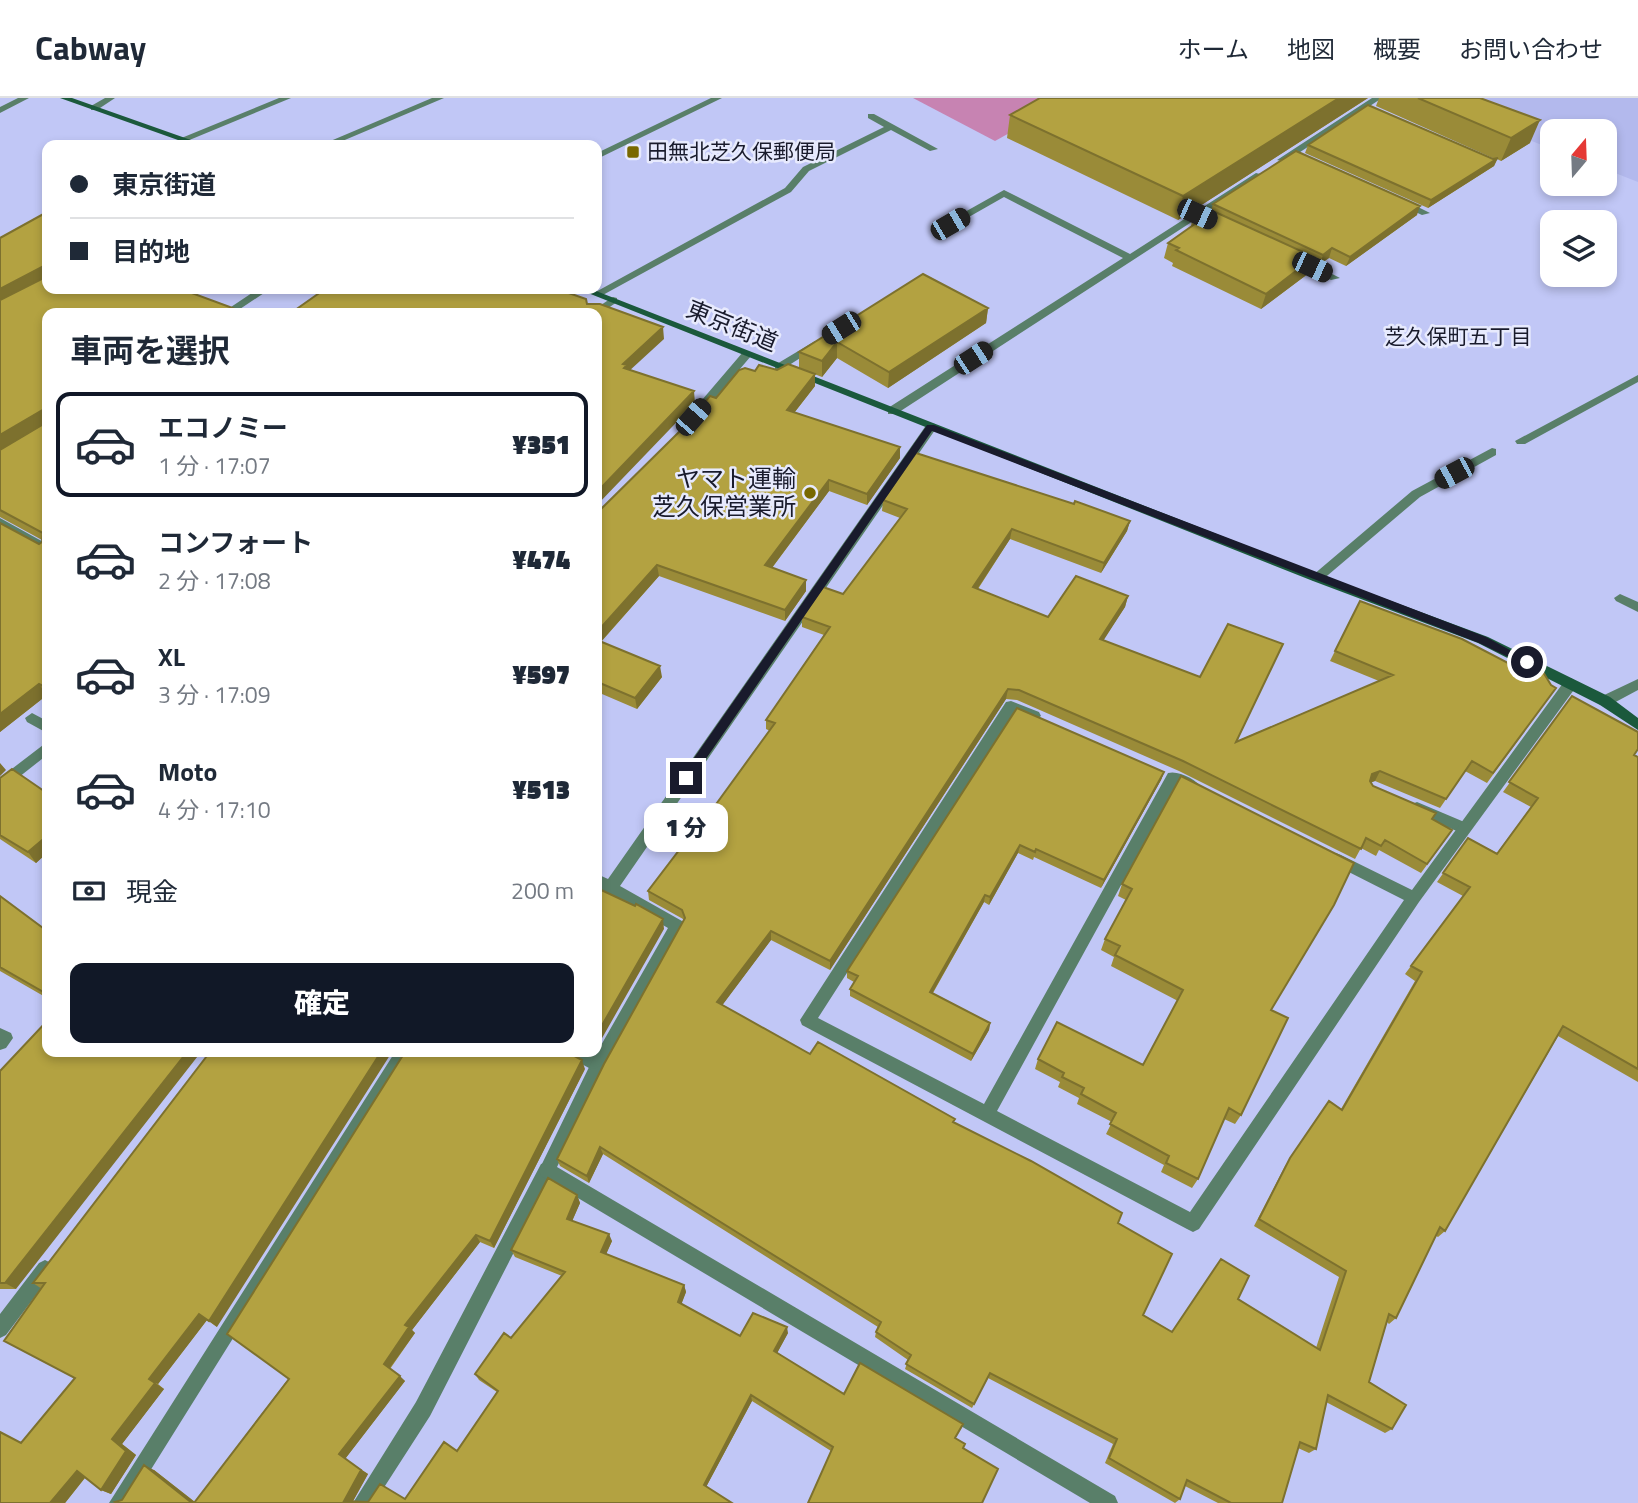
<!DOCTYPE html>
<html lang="ja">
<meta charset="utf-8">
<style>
body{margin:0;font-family:"Titillium Web","Noto Sans JP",sans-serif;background:#f2f2f3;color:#1f2937;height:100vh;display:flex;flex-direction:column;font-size:26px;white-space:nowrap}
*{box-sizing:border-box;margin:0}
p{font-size:23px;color:#747a83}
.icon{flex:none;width:38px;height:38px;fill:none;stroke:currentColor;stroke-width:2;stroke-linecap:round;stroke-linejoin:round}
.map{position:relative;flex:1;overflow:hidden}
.details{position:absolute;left:42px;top:210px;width:560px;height:749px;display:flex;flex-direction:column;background:#fff;border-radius:14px;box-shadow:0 4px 10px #0003}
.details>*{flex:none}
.hud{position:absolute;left:42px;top:42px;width:560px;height:154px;border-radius:14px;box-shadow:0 4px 10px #0003;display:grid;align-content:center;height:154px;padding:0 28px;background:#fff}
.needle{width:46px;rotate:19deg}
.controls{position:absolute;left:1540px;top:21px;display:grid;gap:14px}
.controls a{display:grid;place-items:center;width:77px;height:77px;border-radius:14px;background:#fff;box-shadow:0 4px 10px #0003;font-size:35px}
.end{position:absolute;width:32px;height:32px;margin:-16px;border:9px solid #191b2c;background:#fff;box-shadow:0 0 0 4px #fff}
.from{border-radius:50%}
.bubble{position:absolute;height:49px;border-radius:14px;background:#fff;box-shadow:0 4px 10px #0003;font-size:23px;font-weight:800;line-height:49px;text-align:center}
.car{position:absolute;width:21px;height:42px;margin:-21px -10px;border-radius:9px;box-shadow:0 0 5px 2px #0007;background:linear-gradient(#222 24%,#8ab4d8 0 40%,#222 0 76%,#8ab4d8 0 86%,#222 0)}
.hud b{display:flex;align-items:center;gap:24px;height:66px;font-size:26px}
.hud b+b{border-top:2px solid #e0e1e3}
.hud i{width:18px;height:18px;background:#1f2937}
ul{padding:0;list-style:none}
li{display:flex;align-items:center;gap:21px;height:105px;margin:0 14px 10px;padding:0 14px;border:4px solid transparent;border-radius:14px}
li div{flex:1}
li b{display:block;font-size:26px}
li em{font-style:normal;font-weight:800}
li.selected{border-color:#111827}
li>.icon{width:63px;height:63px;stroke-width:1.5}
h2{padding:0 28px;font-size:32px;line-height:84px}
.pay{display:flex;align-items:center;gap:18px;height:77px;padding:0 28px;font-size:26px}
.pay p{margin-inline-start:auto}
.primary-button{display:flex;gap:14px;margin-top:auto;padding:14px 28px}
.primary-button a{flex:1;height:80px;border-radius:14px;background:#111827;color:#fff;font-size:28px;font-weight:800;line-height:80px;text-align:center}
header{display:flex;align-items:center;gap:42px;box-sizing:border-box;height:98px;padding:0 35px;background:#fff;border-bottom:2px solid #e0e1e3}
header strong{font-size:33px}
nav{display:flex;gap:38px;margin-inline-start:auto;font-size:24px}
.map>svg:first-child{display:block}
</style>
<header>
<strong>Cabway</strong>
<nav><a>ホーム</a><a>地図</a><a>概要</a><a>お問い合わせ</a></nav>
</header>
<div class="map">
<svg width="1638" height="1405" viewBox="0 0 1638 1405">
<rect width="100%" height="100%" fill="#c1c7f6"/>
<!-- built -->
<path fill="#b3b9ed" d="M1422,0H1638V84L1605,71V33H1552V51Z"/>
<!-- green -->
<path fill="#c783b2" d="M913,0H1073L995,43Z"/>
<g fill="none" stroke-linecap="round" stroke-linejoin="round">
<!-- lane -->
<path fill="#597f69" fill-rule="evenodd" d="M18,0H29L0,15V9Z
M105,0H115L97,12H91V8Z
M279,0H291L187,43L179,41Z
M432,0H444L333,47H321Z
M0,420L47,446V455L0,429Z
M1620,496L1638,504V514L1616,503L1614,500Z
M1417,704L1469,726L1471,730L1469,734H1459L1412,714L1410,710L1412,706Z
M0,930L11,935L13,940L6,950L0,952Z
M567,954C582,953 598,953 606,968L604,973L598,975L569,959Z
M547,1064L553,1066L555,1072L553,1078L430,1318L374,1405H353L416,1304L541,1066Z"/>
<!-- street -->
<path fill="#597f69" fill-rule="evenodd" d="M711,0H722L597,61V55Z
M1372,0H1382L1285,64L1277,62Z
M868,16H874L938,51L930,53L891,32L809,73L791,94L601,198L592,196L785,90L803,69L884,29L868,20Z
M1256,75L1264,77L896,316H888V310L1123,160L1004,99L953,128H947V124L1004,92L1130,156Z
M1398,102H1404L1430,115L1422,117L1398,106Z
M1291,159H1299L1340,180L1331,182L1291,163Z
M258,191H270L234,215H222Z
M613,199L617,200V204L598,217L589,215Z
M815,243L820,246L819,248L783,271H775V267Z
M747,253L752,256L751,258L704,313H696V309L743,254Z
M1638,277V284L1525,346H1517L1515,343Z
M931,325L935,326V332L620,788L682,823L684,828L604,973L557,1069L1115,1398L1118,1405H1090L541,1078L539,1072L592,963L668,830L597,789V776L608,781L927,326Z
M1492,350L1496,351V357L1420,399L1321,483H1313L1311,480L1313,477L1412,393Z
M1571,580L1578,585L1576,589L1419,804L1199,1131L1193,1134L1187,1131L802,927L800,922L1006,604L1011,603L1039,614L1041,618L1034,623L1014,615L818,920L984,1006L1168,675C1179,672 1197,682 1203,691L1201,695L1196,697L1176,687L997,1013L1190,1114L1404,802L1331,765L1329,761L1331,757L1336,755L1341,757L1412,792L1566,581Z
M1638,581V592L1610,607H1600L1598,603L1600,599Z
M32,615L47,623V635L27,624L25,620Z
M47,644V657L0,694V680Z
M395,954H412L130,1405H109Z
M45,1162L51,1165L54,1171L51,1177L6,1237L0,1240V1216L39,1165Z"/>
<!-- secondary -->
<path fill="#1b593c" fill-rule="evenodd" d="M60,0H72L205,47H192Z
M578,191H591L1321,477L1488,539L1610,599L1638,620V632L1600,607L1478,545L1313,483Z"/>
</g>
<!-- wall -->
<path fill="#9a8b38" d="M1368,0L1178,122L1007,40L1010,17Z
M1379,0H1480L1530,45L1501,63L1497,61L1494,68L1428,110L1305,55L1308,47L1495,61L1376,8Z
M1213,106L1417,117L1346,168L1329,160L1320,166L1313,163L1309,175L1261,211L1172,168L1173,165L1164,160L1168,145L1192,129L1191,128L1194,113L1211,112Z
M0,140L47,215V597L0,634V425L39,446L42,444V442L0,419Z
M923,176L988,210L986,225L888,290L837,260L822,279L799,270V254Z
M777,272L815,276V288L794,315L900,360L867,407L829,393L772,470L806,493L785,523L659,478L601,544L662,579L637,611L602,596L598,601H597V412L601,411L716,300L755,273Z
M883,402L1074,406L1130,423L1127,433L1101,475L1010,441L978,491L1048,519L1128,498L1125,509L1103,542L1200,579L1283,546L1237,643L1379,583L1330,563L1360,503L1556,590L1487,685L1465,673L1440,710L1375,683L1371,684L1373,688L1432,721L1446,741L1421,775L1379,752L1376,758L1361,750L1355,761L1179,673L1017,602L1006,601L830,872L771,842L722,907L810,956L955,1021L954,1024L1118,1125L1143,1217L1171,1233L1238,1201L1316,1250L1339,1179L1254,1128L1285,1068L1324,1011H1341L1415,883L1405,876L1463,798L1437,784L1468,740L1497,755L1531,709L1503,694L1572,598L1634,657L1638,659V984L1558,938L1445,1133L1438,1139L1436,1138L1396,1220L1389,1226L1387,1224L1369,1284L1392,1331L1385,1335L1326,1304L1316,1351L1309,1355L1298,1350L1282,1405H1218L1185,1388L1180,1401L1175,1405L1105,1365L1113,1346L988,1280L972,1310L905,1271L908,1262L875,1239L876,1234L878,1229L603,1056L589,1085L560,1068L557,1061L684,822L683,821L649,802L648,793L698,731L770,633L766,631V622L824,537L802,529V519L843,496L900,420L882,413Z
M1017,610L1164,674L1161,682L1101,790L1034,759L1033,762L1018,755L989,807L984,804L933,895L990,925L989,932L971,963L850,898V891L854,884L847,880V873Z
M1181,678L1271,912L1241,1017L1235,1026L1224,1021L1198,1081L1192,1090L1161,1074L1164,1067L1106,1036L1112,1024L1077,1006L1079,1000L1058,989L1060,984L1035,971L1038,961L1143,967L1178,903L1111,868L1114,859L1101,852L1105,841L1126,802L1118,798L1122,786Z
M0,680L44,693L47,690V755L36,765L0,741Z
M0,798L47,833V900L0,873Z
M210,954L217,1229L207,1222L158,1286L164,1291L122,1346L136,1357L111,1396L101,1392L85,1380L65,1405H0L22,1344L75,1280L42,1191L33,1185Z
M585,971L494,1150L480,1144L412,1232L415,1235L390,1271L405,1283L345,1361L368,1376L353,1403L368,1404L405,1401L457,1353L497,1294L479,1282L475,1276L511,1240L562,1178L515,1159L511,1152L577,1097L580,1105L572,1123L612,1143L606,1156L684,1187L686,1194L681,1206L740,1238L788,1235L777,1255L844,1296L963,1326L961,1331L831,1353L752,1303L706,1389L732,1405H117L122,1402L154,1372L195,1404L288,1281Z
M0,973L16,1191H0Z"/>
<!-- shaded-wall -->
<path fill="#7d712e" d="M1339,0H1368L1178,122L1183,98Z
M1540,22L1530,45L1501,63L1511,40Z
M1498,60L1494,68L1428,110L1431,102Z
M1420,108L1417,117L1346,168L1350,159Z
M1332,150L1329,160L1320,166L1323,157Z
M1314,159L1309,175L1261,211L1266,196Z
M42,169L47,180L0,206V191Z
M988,210L986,225L888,290L889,274Z
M663,229L664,241L628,274L629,279L623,266Z
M837,244V260L822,279V263Z
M815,276V288L787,324V312Z
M694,293L695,305L597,407V394Z
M41,313L47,325L0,353V337Z
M900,349V360L867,407V396Z
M829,382V393L765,479V467Z
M1130,423L1127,433L1101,475L1104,465Z
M1012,431L1010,441L972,499L973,489Z
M657,467L659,478L597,548V534Z
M806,482V493L785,523V512Z
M1128,498L1125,509L1098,551L1100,541Z
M660,568L662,579L637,611L635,600Z
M600,585L602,596L598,601L597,589Z
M39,586L47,597L0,634V616Z
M1008,591L1006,601L830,872V863Z
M0,665L6,672L0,678Z
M1380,673L1375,683L1367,686L1372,676Z
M1164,674L1161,682L1101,790L1104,782Z
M47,738V755L36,765L28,754Z
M1020,747L1018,755L989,807L990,799Z
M985,797L984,804L929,901L930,894Z
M663,821L664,831L597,949V936Z
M771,833V842L718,913L717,904Z
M990,925L989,932L971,963L973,956Z
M187,954H201L16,1191L5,1185Z
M381,954H392L217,1229L209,1223Z
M582,962L585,971L494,1150L490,1143Z
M600,1049L603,1056L589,1085L587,1078Z
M577,1097L580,1105L570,1128L567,1121Z
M609,1136L612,1143L604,1161L601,1154Z
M476,1137L480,1144L412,1232L415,1235L389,1271L384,1266L405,1227Z
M684,1187L686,1194L680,1210L678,1204Z
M199,1216L207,1222L158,1286L149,1281Z
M787,1229L788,1235L775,1259L774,1253Z
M400,1278L405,1283L345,1361L368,1376L352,1405L344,1403L339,1356Z
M155,1285L164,1291L122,1346L136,1357L111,1396L101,1392L112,1341Z
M751,1297L752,1303L705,1391L704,1387Z
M144,1367L154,1372L196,1405H192Z
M77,1373L87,1377L65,1405H50Z"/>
<!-- building -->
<path fill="#b3a241" stroke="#7d712e" stroke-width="2" d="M1040,0H1339L1183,98L1010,17Z
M1418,0H1480L1540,22L1511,40Z
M1368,7L1493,61L1498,60L1431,102L1308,47Z
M1296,53L1420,108L1350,159L1332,150L1323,157L1213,106Z
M1202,108L1314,159L1266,196L1176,152L1179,150L1168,145L1206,118L1194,113Z
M47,114V191H181L246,215H47V587L45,589L39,586L0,616V425L39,446L42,444L43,435L0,412V352L42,327L41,313L0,337V202L42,181V169L0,191V140Z
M923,176L988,210L889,274L837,244L822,263L799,254Z
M325,191H565L563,193L586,201L587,206H600L663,229L623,266L627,267L624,270L694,293L597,394V215H291Z
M788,266L815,276L787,312L900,349L867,396L829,382L765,467L806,482L785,512L657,467L597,534V412L601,411L680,333L710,298L716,300L739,272L745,270L755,273L759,267L777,272Z
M916,355L1074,406L1075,403L1130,423L1104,465L1012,431L973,489L1048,519L1076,478L1128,498L1100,541L1200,579L1228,526L1283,546L1236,644L1393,577L1335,553L1360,503L1462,541L1533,578L1540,569L1551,587L1556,590L1493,675L1472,663L1446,701L1380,673L1372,676L1370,683L1373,688L1436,715L1432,721L1452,732L1427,766L1385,742L1381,748L1366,740L1361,751L1183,663L1019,592L1008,591L830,863L771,833L717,904L810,956L818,944L955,1021L953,1024L1031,1063L1122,1115L1118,1125L1172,1156L1143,1217L1172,1234L1221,1161L1249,1178L1238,1201L1320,1252L1346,1173L1259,1121L1290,1060L1329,1003L1342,1012L1422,874L1411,868L1470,789L1443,775L1468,740L1497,756L1538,700L1509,684L1572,598L1638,634V651L1634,657L1638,659V971L1563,928L1445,1133L1440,1129L1396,1220L1389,1216L1369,1284L1406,1307L1392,1331L1328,1297L1316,1351L1300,1344L1282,1405H1231L1187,1382L1180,1401L1109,1360L1117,1341L990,1275L974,1306L906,1266L911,1257L876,1234L881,1224L600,1049L587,1078L557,1061L604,966L685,820L682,812L648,793L696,730L698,731L775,625L766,622L830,529L802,519L823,489L843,496L907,411L883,402Z
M597,542L660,568L635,600L600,585L597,589Z
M1017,610L1164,674L1104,782L1036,751L1035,754L1020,747L990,799L985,797L930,894L990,925L973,956L850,891L858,878L847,873Z
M12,671L44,693L47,690V738L28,754L0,737V680Z
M1181,678L1354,765L1334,807L1271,912L1288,920L1241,1017L1229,1010L1198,1081L1166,1065L1169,1058L1110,1026L1116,1015L1081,996L1084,990L1062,979L1064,975L1038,961L1057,924L1143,967L1183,892L1115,857L1120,848L1105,841L1132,791L1122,786Z
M597,790L635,808L636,806L663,821L597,936Z
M0,798L47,833V896L0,869Z
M47,923V954H187L5,1185H0V973Z
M210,954H381L209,1223L199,1216L149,1281L155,1285L112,1341L126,1353L101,1392L77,1373L50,1405H0V1334L21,1345L75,1280L4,1243L45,1185H33Z
M405,954H567L582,962L490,1143L476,1137L405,1227L409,1229L384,1266L400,1278L339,1356L361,1372L344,1403L368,1404L380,1386L405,1401L444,1344L457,1353L498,1293L475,1276L504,1235L511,1240L565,1174L511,1152L548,1080L577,1097L567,1121L609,1136L601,1154L684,1187L678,1204L740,1238L753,1215L787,1229L774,1253L844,1296L860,1265L963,1326L955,1340L965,1346L963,1350L998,1371L982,1405H808L833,1349L751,1297L704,1387L732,1405H194L289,1281L227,1236Z
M144,1367L192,1405H117L115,1404L122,1402Z"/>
<!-- route -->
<path fill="#191b2c" d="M927,327H934L1486,539L1532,564L1530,566H1523L1479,545L932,333L690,684H682V677Z"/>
<!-- markers -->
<g fill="#786800" stroke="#e7eafd" stroke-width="2.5">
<rect x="626" y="47" width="14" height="14" rx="3.5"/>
<circle cx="810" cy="395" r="7"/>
</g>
<g text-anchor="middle" stroke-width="5" stroke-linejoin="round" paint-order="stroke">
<!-- far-poi labels -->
<g font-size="21" fill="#191b2c" stroke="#e7eafd" text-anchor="start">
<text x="647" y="61">田無北芝久保郵便局</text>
</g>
<!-- far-neighbourhood labels -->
<g font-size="21" fill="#191b2c" stroke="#e7eafd">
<text x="1458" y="246">芝久保町五丁目</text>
</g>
<!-- street labels -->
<g font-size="24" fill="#191b2c" stroke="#e7eafd">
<text transform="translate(732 228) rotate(22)" y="8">東京街道</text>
</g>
<!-- poi labels -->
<g font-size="24" fill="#191b2c" stroke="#e7eafd" text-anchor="end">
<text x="796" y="389">ヤマト運輸<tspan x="796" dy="28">芝久保営業所</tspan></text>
</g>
</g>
</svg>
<div class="controls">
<a><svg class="needle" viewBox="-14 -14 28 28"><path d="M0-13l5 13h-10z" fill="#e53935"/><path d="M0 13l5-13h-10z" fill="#747a83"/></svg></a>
<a><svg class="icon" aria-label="layers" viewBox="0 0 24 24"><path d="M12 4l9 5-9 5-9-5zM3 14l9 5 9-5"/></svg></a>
</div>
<i class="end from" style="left:1527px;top:564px"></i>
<i class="end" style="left:686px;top:680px"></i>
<div class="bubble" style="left:644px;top:705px;width:84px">1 分</div>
<i class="car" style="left:1197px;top:116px;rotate:115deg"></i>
<i class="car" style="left:950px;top:126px;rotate:60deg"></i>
<i class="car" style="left:1312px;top:169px;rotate:115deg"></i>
<i class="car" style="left:841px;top:230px;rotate:238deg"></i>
<i class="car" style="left:973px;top:260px;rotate:57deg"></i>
<i class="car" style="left:693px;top:319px;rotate:41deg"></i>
<i class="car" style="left:1454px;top:375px;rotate:242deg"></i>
<div class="hud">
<b><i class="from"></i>東京街道</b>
<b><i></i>目的地</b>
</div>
<section class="details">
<h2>車両を選択</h2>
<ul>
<li class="selected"><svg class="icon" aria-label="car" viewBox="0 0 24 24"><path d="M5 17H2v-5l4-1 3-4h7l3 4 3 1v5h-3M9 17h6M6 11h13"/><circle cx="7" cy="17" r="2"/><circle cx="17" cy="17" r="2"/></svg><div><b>エコノミー</b><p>1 分 · 17:07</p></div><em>¥351</em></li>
<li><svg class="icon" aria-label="car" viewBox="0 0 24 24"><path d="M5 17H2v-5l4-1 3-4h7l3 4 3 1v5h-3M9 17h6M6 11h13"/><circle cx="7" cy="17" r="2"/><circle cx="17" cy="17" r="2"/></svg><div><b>コンフォート</b><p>2 分 · 17:08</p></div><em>¥474</em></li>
<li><svg class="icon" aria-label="car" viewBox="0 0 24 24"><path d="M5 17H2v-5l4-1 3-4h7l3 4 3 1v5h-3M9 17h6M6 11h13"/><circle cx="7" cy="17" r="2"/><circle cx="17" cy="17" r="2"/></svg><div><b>XL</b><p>3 分 · 17:09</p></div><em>¥597</em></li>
<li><svg class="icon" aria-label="car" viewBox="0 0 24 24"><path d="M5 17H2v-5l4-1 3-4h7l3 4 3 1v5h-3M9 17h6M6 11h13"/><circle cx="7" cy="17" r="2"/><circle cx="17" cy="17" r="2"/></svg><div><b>Moto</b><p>4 分 · 17:10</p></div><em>¥513</em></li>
</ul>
<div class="pay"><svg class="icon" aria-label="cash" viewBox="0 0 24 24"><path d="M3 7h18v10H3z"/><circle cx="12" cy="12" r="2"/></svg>現金<p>200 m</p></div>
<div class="primary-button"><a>確定</a></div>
</section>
</div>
